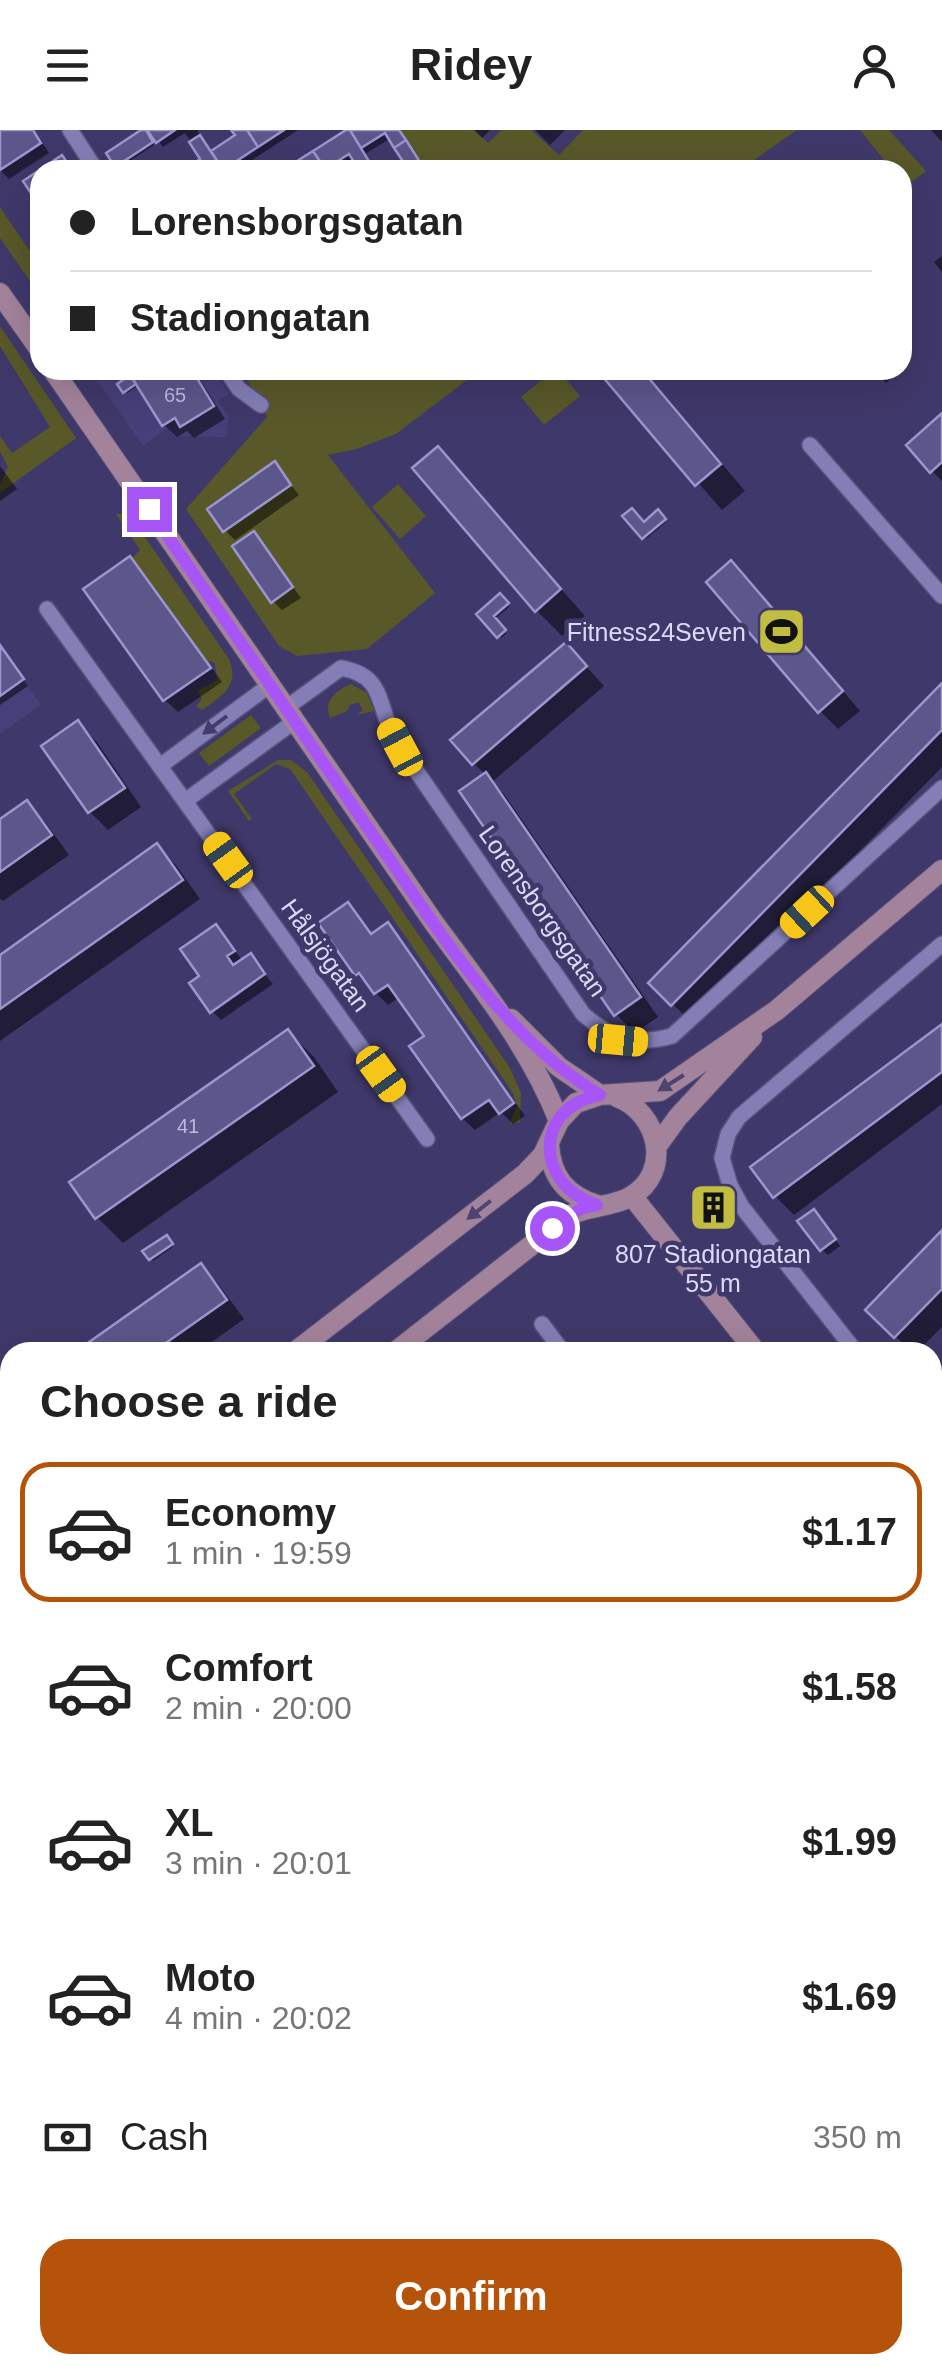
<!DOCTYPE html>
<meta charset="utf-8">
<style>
body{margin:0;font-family:Helvetica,sans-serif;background:#f6f6f6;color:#222;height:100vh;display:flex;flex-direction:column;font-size:38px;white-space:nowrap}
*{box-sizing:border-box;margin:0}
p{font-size:32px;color:#767676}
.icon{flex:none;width:55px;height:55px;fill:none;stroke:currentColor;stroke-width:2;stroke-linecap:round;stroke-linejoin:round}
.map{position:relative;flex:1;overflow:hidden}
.sheet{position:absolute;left:0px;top:1212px;width:942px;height:1032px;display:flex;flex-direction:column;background:#fff;border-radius:30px 30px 0 0;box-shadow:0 10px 40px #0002}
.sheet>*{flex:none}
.banner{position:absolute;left:30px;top:30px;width:882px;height:220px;border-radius:30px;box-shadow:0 10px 40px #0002;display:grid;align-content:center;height:220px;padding:0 40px;background:#fff}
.end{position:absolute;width:45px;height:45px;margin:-22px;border:12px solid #a855f7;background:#fff;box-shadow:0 0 0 5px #fff}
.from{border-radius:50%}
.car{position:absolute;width:30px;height:60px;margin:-30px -15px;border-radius:12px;box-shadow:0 0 8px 2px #0007;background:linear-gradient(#f5c518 24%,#345 0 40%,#f5c518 0 76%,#345 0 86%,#f5c518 0)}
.banner b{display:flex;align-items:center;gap:35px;height:95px;font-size:38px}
.banner b+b{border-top:2px solid #e0e0e0}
.banner i{width:25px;height:25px;background:#222}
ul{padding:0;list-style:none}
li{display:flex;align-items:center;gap:30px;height:140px;margin:0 20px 15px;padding:0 20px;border:5px solid transparent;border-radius:30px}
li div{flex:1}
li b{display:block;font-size:38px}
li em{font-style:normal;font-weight:700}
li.on{border-color:#b45309}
li>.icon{width:90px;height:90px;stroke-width:1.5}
h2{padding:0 40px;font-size:45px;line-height:120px}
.pay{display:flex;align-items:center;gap:25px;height:110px;padding:0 40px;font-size:38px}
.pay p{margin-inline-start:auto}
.action{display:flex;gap:20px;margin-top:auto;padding:20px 40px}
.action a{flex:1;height:115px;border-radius:30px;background:#b45309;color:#fff;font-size:40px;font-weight:700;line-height:115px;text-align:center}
header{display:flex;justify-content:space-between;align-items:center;height:130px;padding:0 40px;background:#fff;font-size:45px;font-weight:700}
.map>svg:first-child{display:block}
</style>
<header><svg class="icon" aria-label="menu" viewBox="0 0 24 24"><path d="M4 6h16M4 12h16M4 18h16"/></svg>Ridey<svg class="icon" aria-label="person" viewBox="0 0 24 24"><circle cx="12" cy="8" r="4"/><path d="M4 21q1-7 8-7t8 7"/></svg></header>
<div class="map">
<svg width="942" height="2244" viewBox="0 0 942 2244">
<rect width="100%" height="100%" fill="#3f386a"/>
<!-- built -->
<path fill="#473f79" d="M90,240H213L229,264L218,271L229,287L226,307L174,306L168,298L143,316Z
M0,515L41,575L0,604Z
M932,1804L942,1816V1895L933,1902Z"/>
<!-- green -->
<path fill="#595829" d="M400,0H474L488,13L502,0H531L559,25L583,0H797L740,40H426Z
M860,0H889L926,41L905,57L902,40H892Z
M0,77L40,136V166L0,108Z
M0,196L76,308L0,363V354L8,337L0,321V306L12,323L50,297L0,216Z
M255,240H480L396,304L357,319L328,325L435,463L367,519L297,526L279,516L186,379L267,287L245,246Z
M554,240H558L580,266L544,295L521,267Z
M398,354L426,386L400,409L372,377Z
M116,384H128L131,387L229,529C240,556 222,566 202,580L196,576L202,569L197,561L217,550L215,534L211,531L204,536L132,428L140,420Z
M351,554L367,563L374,581L357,585L363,580L358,572L350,575L347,581L330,588C323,570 336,561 351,554Z
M251,585L261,598L209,636L199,623Z
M278,630H291L307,642L510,938L521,963L520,992L510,994L517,976L513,963L290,639L276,634L234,664L252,689L249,691L228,661Z
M0,1957L10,1967V2035L0,2034Z
M933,2008L942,2022V2244H581L594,2235H932Z
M180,2235H556L542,2244H168Z"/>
<!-- shadow -->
<path fill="#0007" d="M0,0H34L49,23L9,49L0,40Z
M150,0H197L212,23L238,6L234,0H298L237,40H188L203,30L185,3L163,17Z
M350,0H399L424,40H398L407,34L391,8L365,24L375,40H361L355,30L338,40H287Z
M474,0H490L482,8Z
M535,0H565L550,15Z
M931,0H942V12Z
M144,1L154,15L119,38L109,24Z
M942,126V142L934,132Z
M130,240H194L225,289L194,308L187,301L177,307L164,295L139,255L127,263L121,254L133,246Z
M600,240H643L745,361L722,380Z
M873,240H900L886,253Z
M942,287V351L932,341Z
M438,319L585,486L562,506L536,480Z
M275,335L299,365L235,410L225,400Z
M0,336L17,359L0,371Z
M658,383L666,392L646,409L626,386L644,395Z
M254,404L301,468L282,480L273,471Z
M130,429L142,441L222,552L178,582L165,570L87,460Z
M750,452L860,581L838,599L820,581Z
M500,467L509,477L495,489L506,504L501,508L480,484Z
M0,517L28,556L0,575Z
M584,534L604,556L492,652L504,664L658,887L635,903L616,884L486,645L474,634Z
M942,556V637L692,893L651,853Z
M78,594L97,612L141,677L108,700L90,682Z
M27,674L45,692L69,725L3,771L0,769V692Z
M157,717L176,735L200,769L0,911V828Z
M347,775L373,806L388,795L400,808L525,986L513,994L501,982L475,1000L462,988L427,906L400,867L388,875L357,844Z
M216,797L243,831L250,826L273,854L221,890L212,881L203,847Z
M942,897V974L794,1085L775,1066Z
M288,902L314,927L338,962L123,1113L97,1087Z
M819,1088L840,1116L828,1125L822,1120Z
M942,1104V1197L917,1222H912L868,1180Z
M166,1108L173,1117L153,1131L146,1122Z
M201,1136L219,1155L244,1189L198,1222H79Z
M10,1629V1714L0,1721V1636Z
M10,1817V1893L0,1900V1824Z
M10,2085V2150L6,2153L0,2147V2092Z
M942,2088V2104L933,2112L932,2096Z
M869,2235L879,2242L859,2244Z"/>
<!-- building -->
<path fill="#5c568b" stroke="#9b96d0" stroke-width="2.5" d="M0,0H33L41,13L0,40Z
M141,0H146L153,12L115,37L106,23Z
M147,0H175L156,13Z
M231,0H247L258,17L223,40L211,21L235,5Z
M247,0H284L258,17Z
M346,0H350L370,33L359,40L349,24L325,39L313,21Z
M350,0H399L406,10L394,18L385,3L361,18Z
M200,5L223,40H184L200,29L189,12Z
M406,10L425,40H393L404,33L394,18Z
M313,21L326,40H283Z
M62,25L72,40H40V77L23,51Z
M127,240H192L214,276L180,297L175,288L162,296Z
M597,240H642L721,334L695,356Z
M130,245L136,254L123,263L117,254Z
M942,283V332L930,343L906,315Z
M438,316L561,459L535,482L412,338Z
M275,331L291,355L223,402L207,379Z
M632,378L644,392L658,379L666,389L642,409L622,386Z
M254,401L293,457L271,473L232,416Z
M130,426L211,538L163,571L83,459Z
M731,430L843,561L818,583L706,452Z
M500,463L509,473L494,486L506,500L497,508L476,484Z
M566,512L587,536L472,635L450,610Z
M0,515L24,549L0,566Z
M942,553V600L671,876L648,853Z
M78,590L125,658L88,683L41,616Z
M486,642L641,867L614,886L459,661Z
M27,670L52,705L0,742V689Z
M157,713L183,750L0,879V825Z
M348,772L371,804L388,792L514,973L499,984L489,970L461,989L409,916L424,906L388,855L374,864L359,843L355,846L318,793Z
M216,794L235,821L227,826L233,835L251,823L265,844L210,883L189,853L199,846L180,819Z
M942,894V942L773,1068L750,1037Z
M288,899L314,936L95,1089L69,1052Z
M712,1066L725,1082L715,1091L701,1074Z
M814,1079L836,1109L820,1121L797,1091Z
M942,1100V1159L894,1208L865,1180Z
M167,1105L173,1114L149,1130L142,1121Z
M201,1133L227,1170L153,1222H75Z
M10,1268V1324L9,1325L0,1313V1275Z
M10,1626V1682L0,1690V1633Z
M10,1813V1862L0,1869V1821Z
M10,2082V2133L8,2130L0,2136V2089Z
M942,2167V2186L934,2193L932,2175Z"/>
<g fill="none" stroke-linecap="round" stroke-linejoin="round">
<defs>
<path id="street" d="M70,0L96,40
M226,240L239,259L261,275
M810,315L942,466
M47,479L427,1009
M286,578L341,538C374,544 377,559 386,588C389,598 395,608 400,617L583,884C611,909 635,916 672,906L942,658
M160,636L270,555
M185,671L295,591
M542,1194L563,1222
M856,1222L742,1077L730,1055L722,1028L728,1004L739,987L942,814
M932,1322L942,1335
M932,1520L942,1513
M932,1579L942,1572
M932,1734L942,1752
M0,2222L16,2244"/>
<path id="secondary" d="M0,163L40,220
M53,240L434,793C480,855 531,919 559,991
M511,889L559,937L600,965
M549,1014C551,1047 566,1065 597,1075
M657,1016L678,987L752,907
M632,1066L756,1222
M295,1222L525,1044L543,1025L559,991L576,973L600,965L660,961L777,880L942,740
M395,1222L570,1085C590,1075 612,1077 630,1067C674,1042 658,982 617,967
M0,1442L10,1434
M932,1452L942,1464
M0,1517L10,1510"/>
</defs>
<!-- street casing -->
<use href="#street" stroke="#59537d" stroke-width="18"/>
<!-- secondary casing -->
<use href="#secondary" stroke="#59537d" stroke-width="22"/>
<!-- street -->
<use href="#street" stroke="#837eb6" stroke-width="15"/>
<!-- secondary -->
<use href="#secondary" stroke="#a3839b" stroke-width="20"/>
</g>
<!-- one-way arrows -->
<defs><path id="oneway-solid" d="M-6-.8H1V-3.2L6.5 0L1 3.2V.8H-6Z" transform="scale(2.5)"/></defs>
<use fill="#423c6e" href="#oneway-solid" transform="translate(215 595) rotate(143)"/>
<g fill="#4e4371">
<use href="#oneway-solid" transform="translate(671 953) rotate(148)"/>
<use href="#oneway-solid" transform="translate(479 1080) rotate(142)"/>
</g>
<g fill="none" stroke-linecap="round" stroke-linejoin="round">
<!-- route -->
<path stroke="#a855f7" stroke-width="12" d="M149,379C222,485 295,592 368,698C435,793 498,904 600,965C534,977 533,1054 597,1075L582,1078L552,1098"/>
</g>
<!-- icons -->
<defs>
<symbol id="stadium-square" viewBox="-11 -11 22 22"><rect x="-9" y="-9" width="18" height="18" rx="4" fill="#c1bd40" stroke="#3f386a"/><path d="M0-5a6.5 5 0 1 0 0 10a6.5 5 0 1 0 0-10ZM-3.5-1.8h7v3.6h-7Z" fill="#111"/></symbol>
<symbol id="building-square" viewBox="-11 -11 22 22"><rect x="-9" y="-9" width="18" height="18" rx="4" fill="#c1bd40" stroke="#3f386a"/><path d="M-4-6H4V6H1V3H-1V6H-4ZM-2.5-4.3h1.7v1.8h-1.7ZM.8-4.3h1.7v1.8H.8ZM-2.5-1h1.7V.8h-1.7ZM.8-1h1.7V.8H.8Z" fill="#111"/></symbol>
</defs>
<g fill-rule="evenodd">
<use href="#stadium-square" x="754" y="474" width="55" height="55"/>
<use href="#building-square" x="686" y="1050" width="55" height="55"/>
</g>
<g text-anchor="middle" stroke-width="9" stroke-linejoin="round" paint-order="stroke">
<!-- number labels -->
<g font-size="20" fill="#bbb9de">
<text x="175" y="272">65</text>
<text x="188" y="1003">41</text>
</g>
<!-- poi labels -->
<g font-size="25" fill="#dbdaf9" stroke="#3f386a" text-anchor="end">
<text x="746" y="511">Fitness24Seven</text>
<text x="713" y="1133" text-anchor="middle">807 Stadiongatan<tspan x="713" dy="29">55 m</tspan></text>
</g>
<!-- street labels -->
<g font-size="25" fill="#dbdaf9" stroke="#3f386a">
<text transform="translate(543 781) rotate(55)" y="9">Lorensborgsgatan</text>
<text transform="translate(326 825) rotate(54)" y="9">Hålsjögatan</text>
</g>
</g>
</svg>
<i class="end from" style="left:552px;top:1098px"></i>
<i class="end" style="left:149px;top:379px"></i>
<i class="car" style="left:400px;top:617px;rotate:332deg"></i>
<i class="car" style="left:228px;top:730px;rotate:324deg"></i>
<i class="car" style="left:807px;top:782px;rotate:227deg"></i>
<i class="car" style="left:618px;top:910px;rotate:95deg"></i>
<i class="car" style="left:381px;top:944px;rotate:144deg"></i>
<div class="banner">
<b><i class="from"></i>Lorensborgsgatan</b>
<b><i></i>Stadiongatan</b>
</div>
<section class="sheet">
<h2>Choose a ride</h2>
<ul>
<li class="on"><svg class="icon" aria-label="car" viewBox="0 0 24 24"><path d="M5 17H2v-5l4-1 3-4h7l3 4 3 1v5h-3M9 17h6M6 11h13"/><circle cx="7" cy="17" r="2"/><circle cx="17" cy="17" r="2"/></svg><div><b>Economy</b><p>1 min · 19:59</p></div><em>$1.17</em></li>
<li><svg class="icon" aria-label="car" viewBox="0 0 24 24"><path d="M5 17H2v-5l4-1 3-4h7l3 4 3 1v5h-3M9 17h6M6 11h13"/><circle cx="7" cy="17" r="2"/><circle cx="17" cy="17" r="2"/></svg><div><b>Comfort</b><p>2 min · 20:00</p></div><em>$1.58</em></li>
<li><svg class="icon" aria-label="car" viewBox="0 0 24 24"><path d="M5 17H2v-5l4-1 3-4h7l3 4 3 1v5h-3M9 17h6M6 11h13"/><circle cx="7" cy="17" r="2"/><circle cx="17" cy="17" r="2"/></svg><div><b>XL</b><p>3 min · 20:01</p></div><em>$1.99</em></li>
<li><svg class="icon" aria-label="car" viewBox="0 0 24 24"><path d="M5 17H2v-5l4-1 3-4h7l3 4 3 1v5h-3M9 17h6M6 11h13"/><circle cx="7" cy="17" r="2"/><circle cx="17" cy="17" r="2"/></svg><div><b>Moto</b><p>4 min · 20:02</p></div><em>$1.69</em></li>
</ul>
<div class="pay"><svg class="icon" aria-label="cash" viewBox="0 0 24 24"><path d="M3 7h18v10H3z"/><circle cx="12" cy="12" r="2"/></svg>Cash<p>350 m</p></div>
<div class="action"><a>Confirm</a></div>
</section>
</div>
